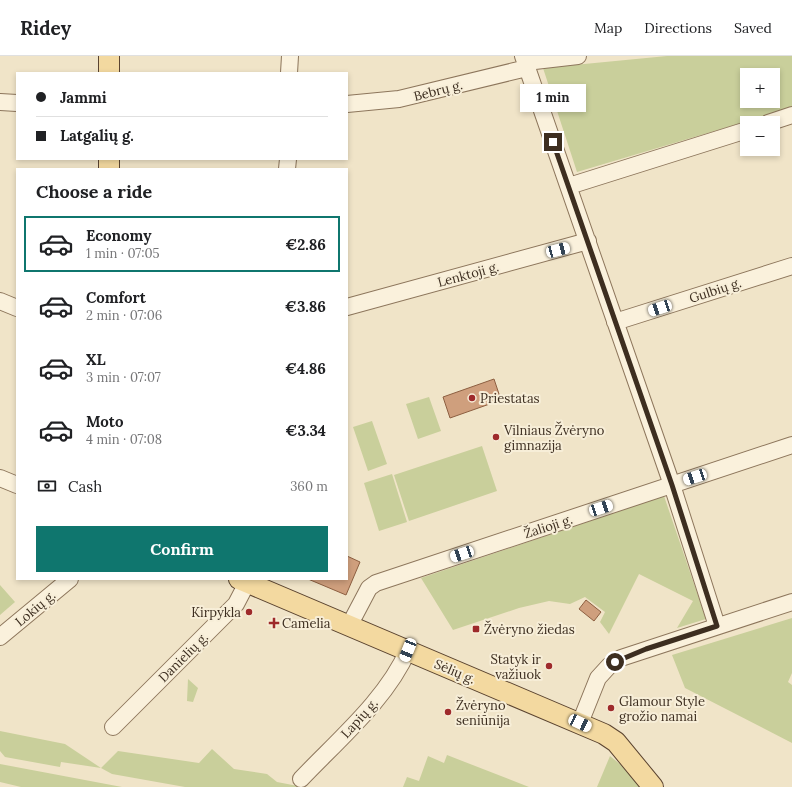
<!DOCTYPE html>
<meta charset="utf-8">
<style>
body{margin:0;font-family:Lora,serif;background:#f2f2f2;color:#202124;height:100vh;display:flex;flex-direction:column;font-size:15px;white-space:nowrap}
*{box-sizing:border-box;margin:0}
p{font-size:13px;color:#757577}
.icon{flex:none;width:22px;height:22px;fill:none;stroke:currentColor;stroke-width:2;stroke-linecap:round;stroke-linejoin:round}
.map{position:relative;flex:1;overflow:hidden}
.drawer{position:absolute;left:16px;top:112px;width:332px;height:412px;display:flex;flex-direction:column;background:#fff;border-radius:0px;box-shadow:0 2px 6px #0003}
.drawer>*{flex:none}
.hud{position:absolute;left:16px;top:16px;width:332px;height:88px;border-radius:0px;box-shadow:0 2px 6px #0003;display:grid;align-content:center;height:88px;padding:0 20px;background:#fff}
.buttons{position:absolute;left:740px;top:12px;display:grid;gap:8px}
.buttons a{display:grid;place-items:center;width:40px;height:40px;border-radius:0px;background:#fff;box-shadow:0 2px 6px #0003;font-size:20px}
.end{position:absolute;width:18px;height:18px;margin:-9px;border:5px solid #3d2e20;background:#fff;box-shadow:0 0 0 2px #fff}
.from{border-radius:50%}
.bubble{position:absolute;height:28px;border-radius:0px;background:#fff;box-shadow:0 2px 6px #0003;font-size:13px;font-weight:700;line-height:28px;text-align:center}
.car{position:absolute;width:12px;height:24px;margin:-12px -6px;border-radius:5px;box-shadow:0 0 3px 1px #0007;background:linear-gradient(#fff 24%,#345 0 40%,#fff 0 76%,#345 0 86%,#fff 0)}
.hud b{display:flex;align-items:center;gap:14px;height:38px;font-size:15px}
.hud b+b{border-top:1px solid #e0e0e0}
.hud i{width:10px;height:10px;background:#202124}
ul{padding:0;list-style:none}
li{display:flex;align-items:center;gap:12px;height:56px;margin:0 8px 6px;padding:0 12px;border:2px solid transparent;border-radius:0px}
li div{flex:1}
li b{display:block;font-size:15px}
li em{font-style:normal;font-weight:700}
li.current{border-color:#0f766e}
li>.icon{width:36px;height:36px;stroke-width:1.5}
h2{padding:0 20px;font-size:18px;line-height:48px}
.pay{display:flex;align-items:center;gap:10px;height:44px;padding:0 20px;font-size:15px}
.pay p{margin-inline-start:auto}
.cta{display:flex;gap:8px;margin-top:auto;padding:8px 20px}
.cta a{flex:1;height:46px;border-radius:0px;background:#0f766e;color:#fff;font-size:16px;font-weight:700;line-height:46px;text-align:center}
header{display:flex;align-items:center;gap:24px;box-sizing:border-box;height:56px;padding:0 20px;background:#fff;border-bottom:1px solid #e0e0e0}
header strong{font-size:19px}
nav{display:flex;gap:22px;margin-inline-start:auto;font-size:14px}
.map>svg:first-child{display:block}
</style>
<header>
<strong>Ridey</strong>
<nav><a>Map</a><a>Directions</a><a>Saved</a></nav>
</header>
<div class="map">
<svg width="792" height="731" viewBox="0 0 792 731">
<rect width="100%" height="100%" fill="#f0e4c8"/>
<!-- green -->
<path fill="#c9cf9b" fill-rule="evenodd" d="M667,0H792V52L577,116L543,12ZM747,19H773V45H747Z
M429,341L441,375L418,383L406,348Z
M372,365L387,408L368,415L353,371Z
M482,390L497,435L409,465L394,419Z
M392,418L407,466L379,475L364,427Z
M664,440L706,563L677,572L693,545L639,518L609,578L600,566L605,556L585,541L570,548L549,545L519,552L453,574L421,522Z
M0,529L15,546L0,559Z
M792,562V617L788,626L792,629V687L685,632L672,599Z
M188,623L198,632L193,646L187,645Z
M0,675L65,688L101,712L118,695L199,707L212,693L234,713L267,718L277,726L303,731H185L112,718L101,712L61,706L60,711L5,701L0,695Z
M447,699L529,731H403L407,721L419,725L428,700L444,707Z
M610,700L621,709L640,731H597Z
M0,708L122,731H21L0,726Z"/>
<!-- building -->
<path fill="#cf9f7d" stroke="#8d5f41" d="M494,323L501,344L450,362L443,341Z
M347,500L360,506L346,539L308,523H347Z
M586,544L601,556L594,565L579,553Z"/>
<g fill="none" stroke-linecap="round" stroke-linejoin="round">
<defs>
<path id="minor" d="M523,0L672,429L717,570
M526,6L578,0
M289,17L290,0
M0,46L17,47
M347,48L399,43L527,12
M768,67L792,59
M287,113L288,103
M569,130L747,74
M0,245L17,252
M347,251L588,185
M615,266L792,210
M0,422L17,429
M349,570L369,532L376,527L792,389
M0,581L70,523
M580,667L598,622L609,610L621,602L792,546
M113,671L236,548L247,527
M301,723C337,685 387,643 408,594"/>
<path id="major" d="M109,0V17
M109,113V103
M239,523L604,678L616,686L653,731"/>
</defs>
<!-- minor casing -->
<use href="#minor" stroke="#8d765c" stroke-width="18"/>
<!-- major casing -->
<use href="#major" stroke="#5b4430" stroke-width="22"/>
<!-- minor -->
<use href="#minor" stroke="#faf1dc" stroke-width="16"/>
<!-- major -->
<use href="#major" stroke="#f3d9a0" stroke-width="20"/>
</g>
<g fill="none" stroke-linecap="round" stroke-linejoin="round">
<!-- route -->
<path stroke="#3d2e20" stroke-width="5" d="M553,86L672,429L717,570L646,593L615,606"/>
</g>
<!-- markers -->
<g fill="#9e2a2b" stroke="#f7eed8" stroke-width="1.5">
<circle cx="472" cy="342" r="4"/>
<circle cx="496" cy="381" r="4"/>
<circle cx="249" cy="556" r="4"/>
<path d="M272 561h4v4h4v4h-4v4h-4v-4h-4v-4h4z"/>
<rect x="472" y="569" width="8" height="8" rx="2"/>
<circle cx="549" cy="610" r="4"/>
<circle cx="611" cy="652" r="4"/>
<circle cx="448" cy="656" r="4"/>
</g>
<g text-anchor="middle" stroke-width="4" stroke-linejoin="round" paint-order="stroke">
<!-- street labels -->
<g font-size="13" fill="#3d2e20" stroke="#f7eed8">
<text transform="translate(438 34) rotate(-14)" y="5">Bebrų g.</text>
<text transform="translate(468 218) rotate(-15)" y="5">Lenktoji g.</text>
<text transform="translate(715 234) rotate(-18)" y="5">Gulbių g.</text>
<text transform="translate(548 470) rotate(-18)" y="5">Žalioji g.</text>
<text transform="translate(35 552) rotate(-40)" y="5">Lokių g.</text>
<text transform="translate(183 601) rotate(-45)" y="5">Danielių g.</text>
<text transform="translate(455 615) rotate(23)" y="5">Sėlių g.</text>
<text transform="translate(359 662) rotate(-48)" y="5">Lapių g.</text>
</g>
<!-- poi labels -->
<g font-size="13" fill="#3d2e20" stroke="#f7eed8" text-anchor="start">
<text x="480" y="347">Priestatas</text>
<text x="504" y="379">Vilniaus Žvėryno<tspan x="504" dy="15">gimnazija</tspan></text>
<text x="241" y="561" text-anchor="end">Kirpykla</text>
<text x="282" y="572">Camelia</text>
<text x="484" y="578">Žvėryno žiedas</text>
<text x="541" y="608" text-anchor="end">Statyk ir<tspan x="541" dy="15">važiuok</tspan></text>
<text x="619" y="650">Glamour Style<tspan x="619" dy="15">grožio namai</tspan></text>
<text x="456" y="654">Žvėryno<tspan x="456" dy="15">seniūnija</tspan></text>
</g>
</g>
</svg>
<div class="buttons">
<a>+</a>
<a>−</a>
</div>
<i class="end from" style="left:615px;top:606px"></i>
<i class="end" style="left:553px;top:86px"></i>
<div class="bubble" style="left:520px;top:28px;width:66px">1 min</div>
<i class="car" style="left:558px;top:194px;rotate:75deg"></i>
<i class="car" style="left:660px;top:252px;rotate:252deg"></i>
<i class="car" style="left:695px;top:421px;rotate:252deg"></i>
<i class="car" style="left:601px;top:452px;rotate:72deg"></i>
<i class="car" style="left:462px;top:498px;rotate:252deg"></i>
<i class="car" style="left:408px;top:594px;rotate:202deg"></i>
<i class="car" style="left:580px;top:667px;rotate:115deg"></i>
<div class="hud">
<b><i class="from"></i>Jammi</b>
<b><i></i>Latgalių g.</b>
</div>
<section class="drawer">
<h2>Choose a ride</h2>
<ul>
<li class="current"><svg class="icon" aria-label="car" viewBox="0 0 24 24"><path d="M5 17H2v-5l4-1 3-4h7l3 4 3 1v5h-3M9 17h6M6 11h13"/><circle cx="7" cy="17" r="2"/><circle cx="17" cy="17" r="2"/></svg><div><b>Economy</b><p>1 min · 07:05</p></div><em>€2.86</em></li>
<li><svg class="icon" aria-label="car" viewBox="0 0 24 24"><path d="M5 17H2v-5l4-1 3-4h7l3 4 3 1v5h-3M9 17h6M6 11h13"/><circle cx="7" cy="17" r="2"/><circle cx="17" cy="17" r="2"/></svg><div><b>Comfort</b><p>2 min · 07:06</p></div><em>€3.86</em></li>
<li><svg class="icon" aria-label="car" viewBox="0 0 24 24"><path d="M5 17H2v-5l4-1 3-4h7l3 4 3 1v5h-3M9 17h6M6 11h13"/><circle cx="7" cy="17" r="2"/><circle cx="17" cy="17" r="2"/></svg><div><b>XL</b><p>3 min · 07:07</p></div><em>€4.86</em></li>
<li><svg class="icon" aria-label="car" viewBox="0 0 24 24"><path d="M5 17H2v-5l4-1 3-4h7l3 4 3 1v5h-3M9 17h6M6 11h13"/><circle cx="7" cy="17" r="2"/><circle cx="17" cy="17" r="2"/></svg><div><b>Moto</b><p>4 min · 07:08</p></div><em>€3.34</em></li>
</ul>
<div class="pay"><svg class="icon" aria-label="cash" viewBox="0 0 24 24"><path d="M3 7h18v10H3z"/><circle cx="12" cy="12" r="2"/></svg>Cash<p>360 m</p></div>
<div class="cta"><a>Confirm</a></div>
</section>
</div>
